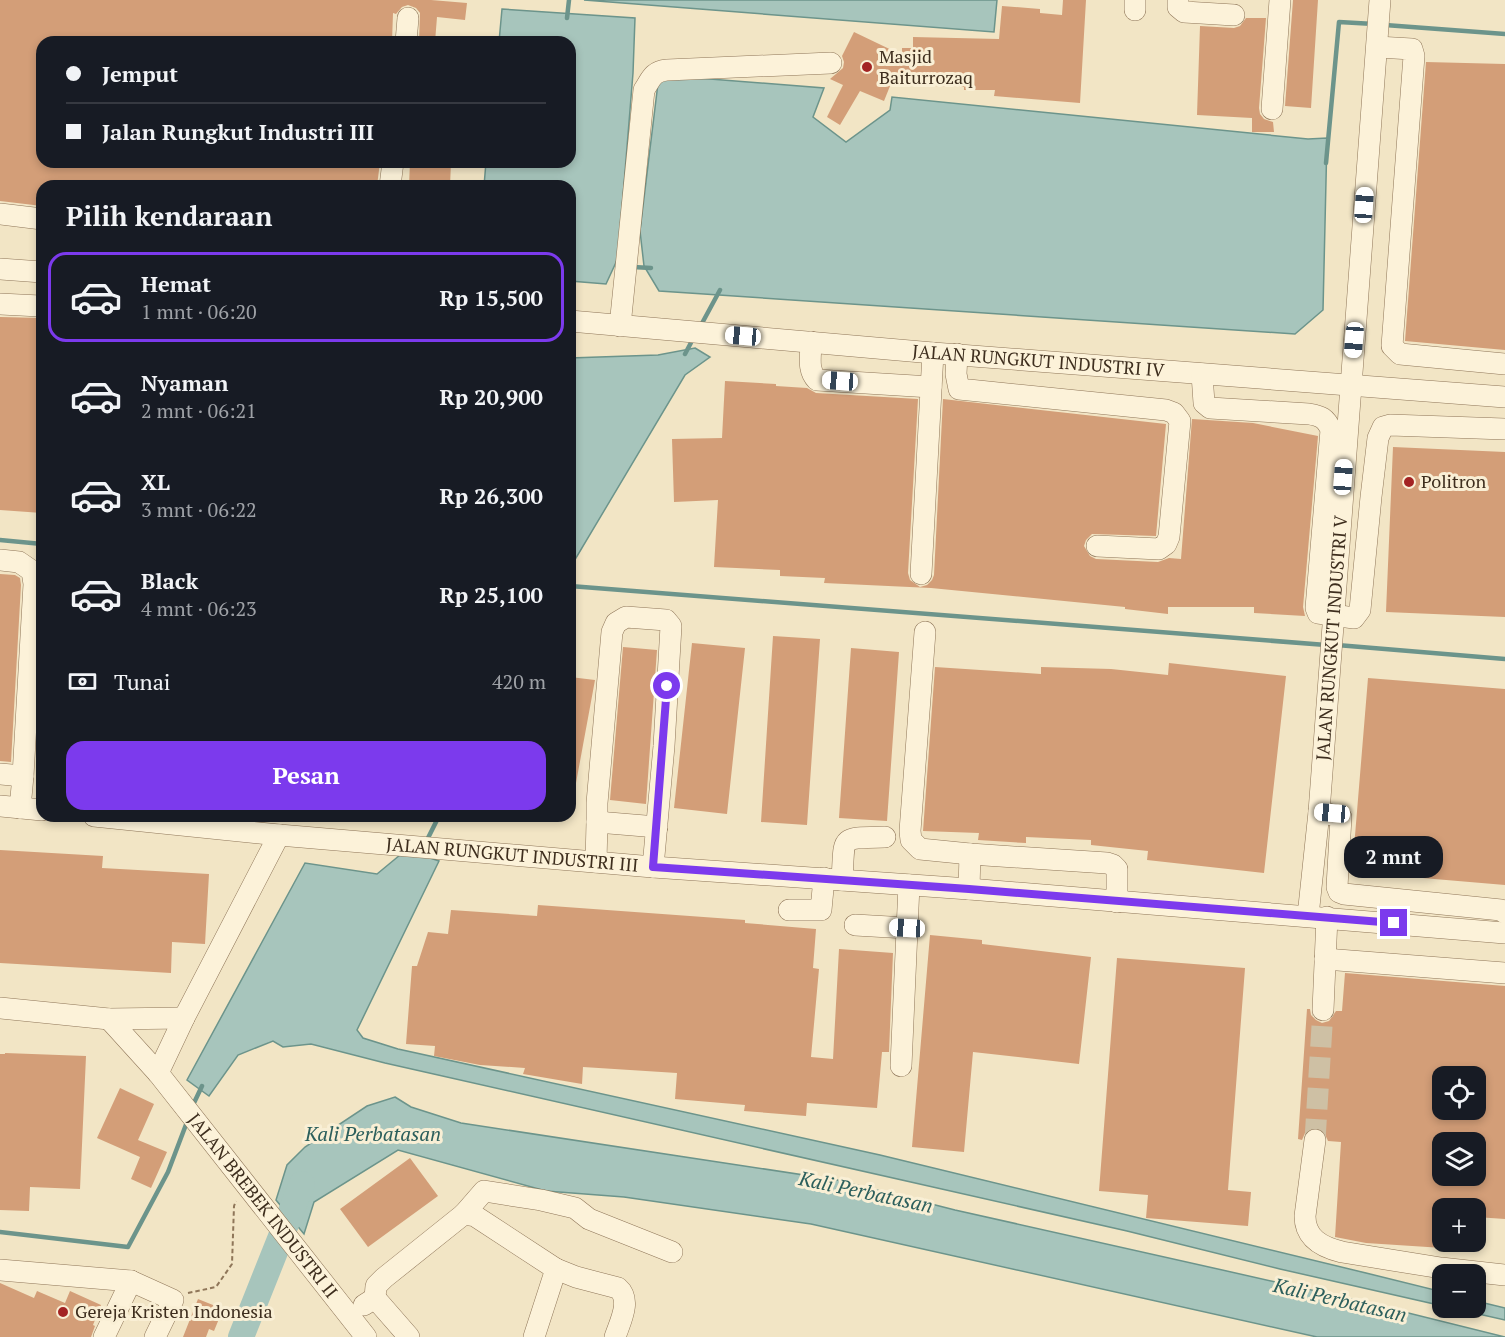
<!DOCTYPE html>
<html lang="id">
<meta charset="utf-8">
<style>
body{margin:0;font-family:"PT Serif",serif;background:#20242c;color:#f1f3f6;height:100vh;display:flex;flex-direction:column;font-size:22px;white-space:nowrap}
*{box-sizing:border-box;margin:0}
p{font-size:20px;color:#9ea1a6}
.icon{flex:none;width:33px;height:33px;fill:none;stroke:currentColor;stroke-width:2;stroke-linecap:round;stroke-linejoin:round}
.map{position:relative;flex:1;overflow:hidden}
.details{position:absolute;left:36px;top:180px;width:540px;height:642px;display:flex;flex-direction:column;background:#171b24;border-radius:18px;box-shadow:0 3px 9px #0003}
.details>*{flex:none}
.banner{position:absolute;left:36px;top:36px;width:540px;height:132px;border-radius:18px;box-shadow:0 3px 9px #0003;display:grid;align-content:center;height:132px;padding:0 30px;background:#171b24}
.tools{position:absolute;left:1432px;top:1066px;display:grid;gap:12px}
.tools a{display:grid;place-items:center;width:54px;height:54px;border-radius:12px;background:#171b24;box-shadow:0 3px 9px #0003;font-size:30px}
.end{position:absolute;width:27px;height:27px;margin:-14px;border:8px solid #7c3aed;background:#fff;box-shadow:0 0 0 3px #fff}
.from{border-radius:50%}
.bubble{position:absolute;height:42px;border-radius:18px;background:#171b24;box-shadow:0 3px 9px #0003;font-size:20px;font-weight:700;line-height:42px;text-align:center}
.car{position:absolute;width:18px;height:36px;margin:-18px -9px;border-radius:8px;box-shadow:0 0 4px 2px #0007;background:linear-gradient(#fff 24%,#345 0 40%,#fff 0 76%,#345 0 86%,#fff 0)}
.banner b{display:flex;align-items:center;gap:21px;height:57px;font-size:22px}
.banner b+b{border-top:2px solid #363941}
.banner i{width:15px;height:15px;background:#f1f3f6}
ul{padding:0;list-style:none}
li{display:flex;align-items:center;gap:18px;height:90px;margin:0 12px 9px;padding:0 18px;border:3px solid transparent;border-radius:18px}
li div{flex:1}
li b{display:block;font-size:22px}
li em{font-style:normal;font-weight:700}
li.active{border-color:#7c3aed}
li>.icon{width:54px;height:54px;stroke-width:1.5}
h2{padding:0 30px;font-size:27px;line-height:72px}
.pay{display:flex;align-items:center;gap:15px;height:66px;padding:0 30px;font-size:22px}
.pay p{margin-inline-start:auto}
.primary-button{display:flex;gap:12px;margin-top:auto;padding:12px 30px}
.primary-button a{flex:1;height:69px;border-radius:18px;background:#7c3aed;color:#fff;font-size:24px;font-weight:700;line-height:69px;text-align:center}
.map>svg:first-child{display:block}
</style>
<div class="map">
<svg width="1505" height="1337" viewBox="0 0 1505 1337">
<rect width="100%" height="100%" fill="#f2e5c5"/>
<!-- water -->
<path fill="#a7c5bc" stroke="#6c948b" stroke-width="1.5" d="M584,0H997L994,32Z
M502,9L635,18L633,73L618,258L606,284L570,281V186H484L486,162H570V42H499Z
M659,75L824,88L813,117L846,142L890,110L892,97L1308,139L1327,138L1323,310L1295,334L659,291L644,266L640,231Z
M695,348L710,357L685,375L570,568V358L658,355Z
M406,850L439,861L357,1030L363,1038L398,1049L880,1155L1366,1273L1443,1292V1306L1280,1269L1127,1231L385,1063L311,1044L283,1047L273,1041L238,1055L209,1096L187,1080L305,863L377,874Z
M395,1097L411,1107L461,1123L837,1180L955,1210L1356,1300L1505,1337H1317L811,1224L624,1197L546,1191L398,1150L314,1202L304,1234L276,1200L287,1165L305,1147L367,1106Z
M1476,1301L1505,1308V1320L1452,1308H1476Z"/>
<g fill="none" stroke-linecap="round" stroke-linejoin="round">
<!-- stream -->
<path stroke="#6c948b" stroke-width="4.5" d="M567,18L569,0
M1385,25L1505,34
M1326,163L1339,22L1374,24
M633,267L651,268
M700,327L720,290
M685,354L694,337
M0,540L42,544
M570,586L1326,645
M1337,645L1505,659
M426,842L439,816
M193,1105L202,1086
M0,1232L128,1247L168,1172L187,1122"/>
<!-- river -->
<path stroke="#a7c5bc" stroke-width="26" d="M241,1337L302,1184"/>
</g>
<!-- building -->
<path fill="#d39e78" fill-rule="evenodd" d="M0,0H431L467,3L465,20L437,17L435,42H419L420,13L416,8L408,5L402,7L396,14L393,13L392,42H42V162H380L377,186H42V206L0,201Z
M1063,0H1086L1080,103L994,96L995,90H964V87L933,86V82L892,81L884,101L860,91L840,125L827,117L843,85L830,79L843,68L844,62L842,56L854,32L902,55V48H913V37L999,39L1002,6L1040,9V13L1062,15Z
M1293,0H1318L1311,108L1285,106Z
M1246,18H1266L1259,108L1260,114L1264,119L1273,122L1274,132H1252V118L1197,115L1200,26L1234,28L1240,26Z
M1426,62L1505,64V350L1405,341Z
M410,162H451L450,186H409Z
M0,317L42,318V513L0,510Z
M725,381L776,384V386L807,388L816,393L918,399L908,573L910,580L920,587L927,585L932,580L934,575L943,399L1166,424L1156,536L1092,534L1086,540L1084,546L1090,556L1096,559L1158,562L1169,558L1181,559L1192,419L1253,423L1318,436L1303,607L1305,616L1254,613V607H1168V614L1125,609V607L931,588L824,583L825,578L780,576V570L714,567L718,500L674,502L672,439L722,438Z
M1393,447L1505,452V617L1386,612Z
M0,574L15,575L20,578L21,585L11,762L0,761Z
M773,636L820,639L807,825L761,822Z
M692,643L745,648L727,814L674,808Z
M623,647L657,650L646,804L610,800Z
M851,648L899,652L887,821L839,818Z
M1169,663L1286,676L1264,873L1147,860L1148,851L1091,845V840L1026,837V843L978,840L979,833L923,831L935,667L1041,674V667L1111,669L1168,675Z
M570,677L595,680L576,783L570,782Z
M1368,678L1505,689V885L1352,872Z
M0,850L103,856L102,868L209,874L205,944L172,942L171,973L0,963Z
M538,905L745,920V923L816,929L813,968L819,969L811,1057L833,1059L839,949L893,953L889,1052H882L877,1108L807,1103L806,1116L744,1111L745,1105L675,1099L677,1073L583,1067L582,1084L523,1074L525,1068L480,1065L434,1056L435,1046L406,1044L412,966H417L428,932L448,934L451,910L537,916Z
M930,935L982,940V944L1091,957L1079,1064L973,1052L964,1152L912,1147Z
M1117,958L1245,968L1228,1190L1251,1192L1248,1226L1146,1218L1148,1195L1099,1191Z
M1345,973L1505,986V1219L1476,1217V1209H1443V1248L1366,1243L1335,1237L1341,1142L1328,1141L1323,1130L1316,1127L1310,1129L1305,1133L1302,1140L1298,1139L1307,1009H1310L1311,1015L1316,1020L1322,1023L1329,1021L1336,1011H1342ZM1443,1077H1476V1110H1443ZM1443,1143H1476V1176H1443Z
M5,1053L86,1056L80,1189L30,1187L29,1211L0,1210V1054H5Z
M120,1088L154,1104L138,1140L167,1152L151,1188L131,1179L140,1157L97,1138Z
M410,1158L438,1196L368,1247L340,1209Z
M0,1283L34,1298L37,1291L65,1303L70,1291L101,1305L93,1325L95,1326L91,1337H0Z
M198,1299L223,1309L214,1331L209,1329L206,1337H183Z"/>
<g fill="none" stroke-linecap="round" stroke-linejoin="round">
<!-- minor-tunnel -->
<path stroke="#cec0a4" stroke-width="21" stroke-dasharray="21 10" stroke-linecap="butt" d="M1315,1140L1323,1010"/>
<defs>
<g id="minor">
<path d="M1178,0V7L1184,12L1234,15"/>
<path d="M1135,10V0"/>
<path d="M406,42L408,18"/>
<path d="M1377,47L1412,49L1414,56L1392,346L1400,354L1505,364"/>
<path d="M1272,109L1280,0"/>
<path d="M390,186L393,162"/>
<path d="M0,214L42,219"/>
<path d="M0,269L42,272"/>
<path d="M0,304L40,306"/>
<path id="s1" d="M570,321L933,353L1505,397"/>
<path d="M620,326L644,90C651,79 653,71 667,70L831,63"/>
<path d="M811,342C811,356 807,370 817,380L931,387"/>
<path d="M957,354L956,374L959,389L1166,410L1174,413L1180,421L1169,537L1166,544L1159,549L1097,546"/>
<path d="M1202,374L1204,403L1210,408L1309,414C1321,416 1326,418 1331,430L1316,608L1318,613L1354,618L1360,610L1371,497L1378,438L1383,427L1390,425L1505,429"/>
<path d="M0,560L19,562L32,571L34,584L23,776L20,808"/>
<path d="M921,574L933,353"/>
<path d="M925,632L910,831L911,840L920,849L970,854"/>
<path d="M0,774L23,776"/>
<path d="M0,806L42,810"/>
<path d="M1319,812L1341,817L1337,887L1339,892L1344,894L1501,910L1505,913"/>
<path id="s2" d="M94,816L279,835L653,867L969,889L1505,933"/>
<path d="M597,822V803L612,632L616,623L626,617L666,620L671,626L664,746L653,867"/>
<path d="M596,862L597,822L657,827"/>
<path d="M842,880C845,835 838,838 885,837"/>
<path d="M969,889L970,854L1107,863L1113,865L1117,869V902"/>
<path d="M789,910H821L824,878"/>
<path id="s3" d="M1308,916L1319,812L1380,0"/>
<path d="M855,925L907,928"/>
<path d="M1325,959L1505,973"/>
<path d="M0,1008L109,1019L184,1018"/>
<path d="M1323,1010L1327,917"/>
<path id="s4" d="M109,1019L158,1073L366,1337"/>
<path d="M901,1066L909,885"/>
<path d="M158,1073L184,1018L279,835"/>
<path d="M1315,1140L1305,1216C1305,1238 1321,1247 1342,1252L1441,1268L1505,1275"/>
<path d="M464,1214L484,1191L541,1200L575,1208L589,1219L672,1252"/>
<path d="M556,1269L576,1277L618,1288C632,1300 620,1322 615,1337"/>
<path d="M0,1270L131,1281L173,1300L155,1337"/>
<path d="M375,1298L376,1286L384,1278L464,1214L475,1216L556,1269L534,1337"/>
<path d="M364,1305L375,1298L409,1337"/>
<path d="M104,1337L131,1281"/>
</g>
</defs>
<!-- minor casing -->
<use href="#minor" stroke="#8f7659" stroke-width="22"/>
<!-- path -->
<path stroke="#8f7659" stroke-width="2" stroke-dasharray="4.5 3" stroke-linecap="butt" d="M188,1293L216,1287L232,1264L234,1206L236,1201"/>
<!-- minor -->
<use href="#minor" stroke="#fcf2d9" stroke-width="21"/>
</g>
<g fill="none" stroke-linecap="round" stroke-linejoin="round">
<!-- route -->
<path stroke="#7c3aed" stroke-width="8" d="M667,686L653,867L969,889L1394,923"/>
</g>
<!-- markers -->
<g fill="#a32323" stroke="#f9efd5" stroke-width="2">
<circle cx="867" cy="67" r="6"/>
<circle cx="1409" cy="482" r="6"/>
<circle cx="63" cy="1312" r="6"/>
</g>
<g text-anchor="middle" stroke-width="6" stroke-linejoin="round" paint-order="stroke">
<!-- poi labels -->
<g font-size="18" fill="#3e2e1e" stroke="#f9efd5" text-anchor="start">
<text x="879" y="63">Masjid<tspan x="879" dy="21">Baiturrozaq</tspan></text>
<text x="1421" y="488">Politron</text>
<text x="75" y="1318">Gereja Kristen Indonesia</text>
</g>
<!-- street labels -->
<g font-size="18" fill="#3e2e1e" stroke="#f9efd5">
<text dy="6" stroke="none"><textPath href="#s1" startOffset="470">JALAN RUNGKUT INDUSTRI IV</textPath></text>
<text dy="6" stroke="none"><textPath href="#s3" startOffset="279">JALAN RUNGKUT INDUSTRI V</textPath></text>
<text dy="6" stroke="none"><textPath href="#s2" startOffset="420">JALAN RUNGKUT INDUSTRI III</textPath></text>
<text dy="6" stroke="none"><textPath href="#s4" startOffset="242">JALAN BREBEK INDUSTRI II</textPath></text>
</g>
<!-- water labels -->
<g font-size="20" font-style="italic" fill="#2c5f5c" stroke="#f9efd5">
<text x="373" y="1141">Kali Perbatasan</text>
<text transform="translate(866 1192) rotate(12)" y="7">Kali Perbatasan</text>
<text transform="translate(1340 1300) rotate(13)" y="7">Kali Perbatasan</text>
</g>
</g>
</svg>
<div class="tools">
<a><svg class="icon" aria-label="locate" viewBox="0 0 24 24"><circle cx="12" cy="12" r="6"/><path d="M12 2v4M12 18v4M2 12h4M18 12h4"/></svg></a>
<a><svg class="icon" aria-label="layers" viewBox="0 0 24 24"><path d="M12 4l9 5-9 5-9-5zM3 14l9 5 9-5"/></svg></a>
<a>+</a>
<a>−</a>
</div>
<i class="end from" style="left:667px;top:686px"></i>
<i class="end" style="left:1394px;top:923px"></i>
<div class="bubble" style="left:1344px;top:836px;width:99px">2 mnt</div>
<i class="car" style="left:1364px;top:205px;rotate:4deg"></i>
<i class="car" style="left:743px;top:336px;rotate:275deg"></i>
<i class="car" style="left:1354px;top:340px;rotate:185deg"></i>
<i class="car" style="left:840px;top:381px;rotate:274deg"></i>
<i class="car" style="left:1343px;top:477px;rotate:4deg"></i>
<i class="car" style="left:1332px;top:813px;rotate:275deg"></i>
<i class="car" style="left:907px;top:928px;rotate:273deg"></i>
<div class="banner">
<b><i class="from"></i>Jemput</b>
<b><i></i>Jalan Rungkut Industri III</b>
</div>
<section class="details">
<h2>Pilih kendaraan</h2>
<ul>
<li class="active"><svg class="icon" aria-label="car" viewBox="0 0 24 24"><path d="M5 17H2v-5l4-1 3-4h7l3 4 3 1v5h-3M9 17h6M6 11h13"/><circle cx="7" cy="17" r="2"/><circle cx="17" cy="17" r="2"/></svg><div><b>Hemat</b><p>1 mnt · 06:20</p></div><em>Rp 15,500</em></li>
<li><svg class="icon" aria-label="car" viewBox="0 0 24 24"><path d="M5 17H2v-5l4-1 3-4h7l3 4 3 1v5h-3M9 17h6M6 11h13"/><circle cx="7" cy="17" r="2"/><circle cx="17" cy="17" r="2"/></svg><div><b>Nyaman</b><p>2 mnt · 06:21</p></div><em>Rp 20,900</em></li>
<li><svg class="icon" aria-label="car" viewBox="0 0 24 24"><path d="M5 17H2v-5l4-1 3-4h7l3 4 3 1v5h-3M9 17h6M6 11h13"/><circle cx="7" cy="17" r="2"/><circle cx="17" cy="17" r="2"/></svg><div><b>XL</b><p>3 mnt · 06:22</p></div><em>Rp 26,300</em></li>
<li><svg class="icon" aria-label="car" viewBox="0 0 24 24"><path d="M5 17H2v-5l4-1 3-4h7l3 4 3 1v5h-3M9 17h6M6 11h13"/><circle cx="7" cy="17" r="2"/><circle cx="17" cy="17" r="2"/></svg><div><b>Black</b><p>4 mnt · 06:23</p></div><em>Rp 25,100</em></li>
</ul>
<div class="pay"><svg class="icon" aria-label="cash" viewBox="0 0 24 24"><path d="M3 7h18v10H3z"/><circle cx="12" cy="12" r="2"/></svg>Tunai<p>420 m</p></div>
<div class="primary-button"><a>Pesan</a></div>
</section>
</div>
